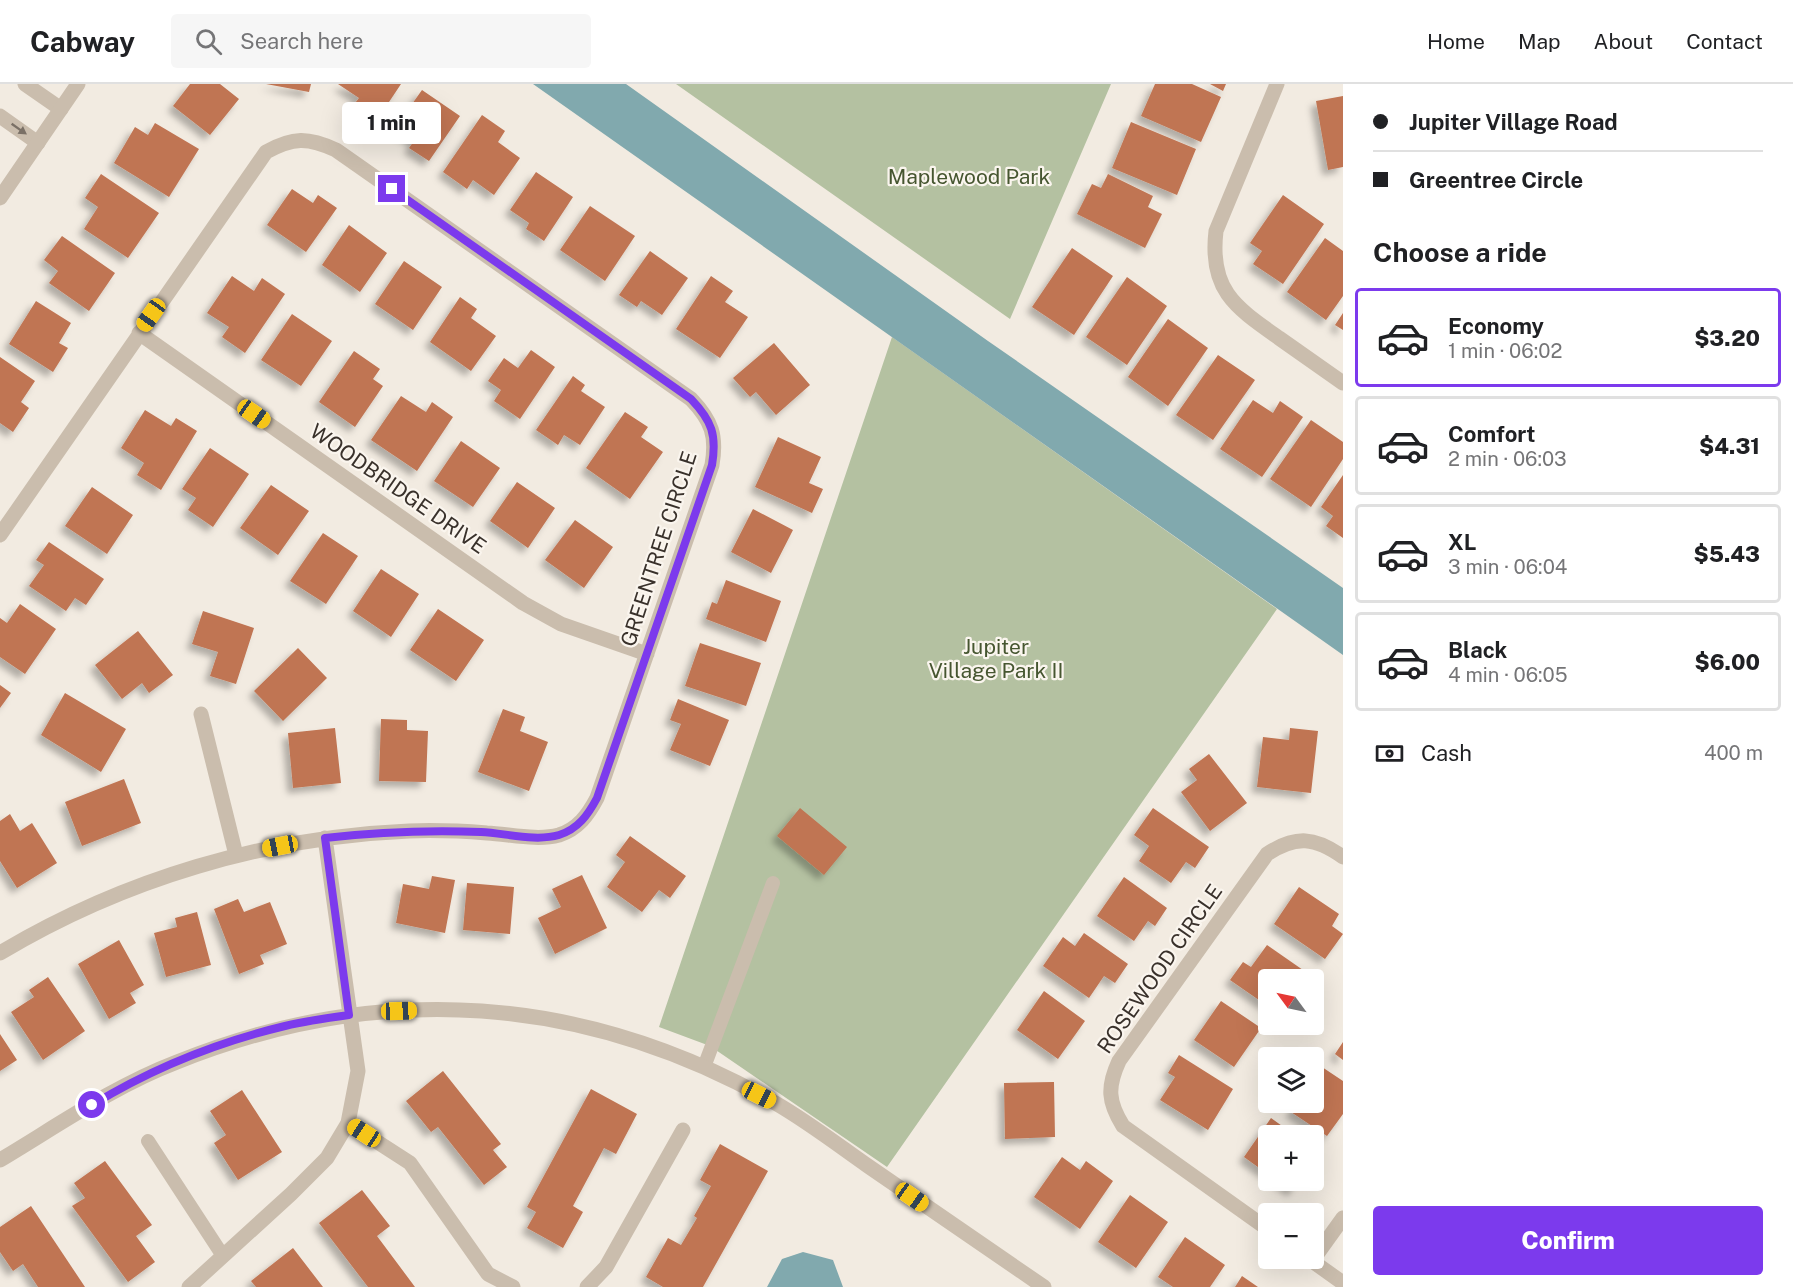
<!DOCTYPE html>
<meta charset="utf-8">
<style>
body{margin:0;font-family:"Public Sans",sans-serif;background:#f6f6f6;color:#202124;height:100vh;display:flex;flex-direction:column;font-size:22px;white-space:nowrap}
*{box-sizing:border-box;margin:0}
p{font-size:20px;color:#757577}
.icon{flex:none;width:33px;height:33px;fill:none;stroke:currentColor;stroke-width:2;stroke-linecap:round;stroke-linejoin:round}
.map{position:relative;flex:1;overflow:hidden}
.panel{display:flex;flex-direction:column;background:#fff;width:450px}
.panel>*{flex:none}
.banner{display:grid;align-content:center;height:132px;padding:0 30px;background:#fff}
.needle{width:39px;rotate:303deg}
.fabs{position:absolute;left:1258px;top:885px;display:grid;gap:12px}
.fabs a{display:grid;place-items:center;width:66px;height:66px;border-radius:6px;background:#fff;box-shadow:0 6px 24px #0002;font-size:30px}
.end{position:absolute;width:27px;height:27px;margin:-14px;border:8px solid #7c3aed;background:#fff;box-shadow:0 0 0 3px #fff}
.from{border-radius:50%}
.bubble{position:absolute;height:42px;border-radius:6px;background:#fff;box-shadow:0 6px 24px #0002;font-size:20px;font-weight:800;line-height:42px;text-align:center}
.car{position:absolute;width:18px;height:36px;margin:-18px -9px;border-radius:8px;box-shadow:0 0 4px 2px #0007;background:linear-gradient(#f5c518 24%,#345 0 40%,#f5c518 0 76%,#345 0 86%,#f5c518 0)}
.banner b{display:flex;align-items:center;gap:21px;height:57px;font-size:22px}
.banner b+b{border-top:2px solid #e0e0e0}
.banner i{width:15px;height:15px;background:#202124}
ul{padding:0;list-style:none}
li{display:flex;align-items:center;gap:18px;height:99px;margin:0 12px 9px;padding:0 18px;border:3px solid #e0e0e0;border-radius:6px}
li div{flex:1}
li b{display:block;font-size:22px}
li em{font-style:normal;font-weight:800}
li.selected{border-color:#7c3aed}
li>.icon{width:54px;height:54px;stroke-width:1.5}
h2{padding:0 30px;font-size:27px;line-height:72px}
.pay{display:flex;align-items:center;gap:15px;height:66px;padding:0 30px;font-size:22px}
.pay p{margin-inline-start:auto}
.primary-button{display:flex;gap:12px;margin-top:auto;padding:12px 30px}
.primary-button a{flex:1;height:69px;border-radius:6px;background:#7c3aed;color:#fff;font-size:24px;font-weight:800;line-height:69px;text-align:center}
header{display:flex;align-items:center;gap:36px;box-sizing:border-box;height:84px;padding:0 30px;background:#fff;border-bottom:2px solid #e0e0e0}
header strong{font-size:28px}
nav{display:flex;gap:33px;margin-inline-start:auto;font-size:21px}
.search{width:420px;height:54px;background:#f6f6f6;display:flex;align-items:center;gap:15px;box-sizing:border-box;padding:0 21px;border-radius:6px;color:#757577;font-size:22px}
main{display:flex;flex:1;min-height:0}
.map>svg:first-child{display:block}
</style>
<header>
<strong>Cabway</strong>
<div class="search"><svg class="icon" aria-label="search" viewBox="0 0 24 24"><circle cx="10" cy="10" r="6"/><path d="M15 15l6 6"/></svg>Search here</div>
<nav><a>Home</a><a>Map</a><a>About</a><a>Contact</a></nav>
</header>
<main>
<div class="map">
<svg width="1343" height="1203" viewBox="0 0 1343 1203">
<defs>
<filter id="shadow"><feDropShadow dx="-5.5" dy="5.5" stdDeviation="3" flood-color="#0004"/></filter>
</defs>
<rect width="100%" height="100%" fill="#f2ebe1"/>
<!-- green -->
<path fill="#b4c1a1" d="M676,0H1111L1010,235Z
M892,253L1277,525L887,1083L710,962L659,943Z"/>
<!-- water -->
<path fill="#81a9ae" d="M533,0H626L988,257L1343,504V571Z
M803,1168L833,1176L843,1203H767L782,1175Z"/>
<!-- building -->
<path fill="#c07452" filter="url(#shadow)" d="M190,0H220L239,15L210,51L173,22Z
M266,0H311L309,8Z
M338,0H401L375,39L352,23L359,14Z
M1155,0H1192L1221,13L1201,58L1141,32Z
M1210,0H1226L1223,7Z
M422,6L460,32L429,77L409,64L414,57L395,44Z
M1343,12V83L1328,86L1316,17Z
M482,31L505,47L498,58L520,74L494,111L473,96L467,105L443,88Z
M1131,38L1196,65L1177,111L1112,84Z
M155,39L199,65L169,113L114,79L135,43L148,51Z
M536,88L573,113L544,157L526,145L529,139L510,126Z
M101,90L159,129L128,174L84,145L98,123L85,114Z
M1108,90L1153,112L1148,123L1162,130L1145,164L1077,130L1092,100L1101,104Z
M292,105L313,119L318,111L337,124L306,168L267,141Z
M1283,111L1324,140L1283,200L1253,180L1262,167L1250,159Z
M590,122L635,152L605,197L560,166Z
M349,141L387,169L360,208L322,181Z
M62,152L115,189L89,227L49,199L58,187L44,176Z
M1325,154L1343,167V212L1326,236L1287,208Z
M1072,164L1113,192L1074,251L1032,223Z
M650,167L688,194L662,231L641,217L637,223L619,211Z
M404,177L442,203L413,246L375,220Z
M232,192L254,207L262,194L285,210L245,269L222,253L229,243L207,229Z
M711,192L733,207L725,218L748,233L720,274L676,245Z
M1127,193L1167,222L1127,281L1086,253Z
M460,213L477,225L471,234L496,252L471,287L430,258Z
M36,217L71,239L59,259L68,264L53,288L9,260Z
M1343,229V246L1335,241Z
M292,230L332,257L301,302L261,276Z
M1168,235L1208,264L1168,322L1128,293Z
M774,259L810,301L776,331L756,308L750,313L733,294Z
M531,266L555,283L520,335L494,317L501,306L488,297L504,274L518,284Z
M354,267L380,285L373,295L383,302L355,343L319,318Z
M1218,271L1255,296L1213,356L1176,331Z
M0,273L35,297L21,318L29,324L13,348L0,339Z
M573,292L585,301L581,307L605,323L580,361L564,351L558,361L536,346Z
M401,312L426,328L432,318L453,333L417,387L371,356Z
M1253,316L1273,329L1280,317L1303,333L1262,393L1220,365Z
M145,326L171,342L176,334L197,347L161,406L137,391L144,379L121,364Z
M625,328L648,343L641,353L663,368L630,415L586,384Z
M1311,336L1343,358V375L1311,423L1270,395Z
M778,353L821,373L809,399L823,405L812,429L755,403Z
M461,357L500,384L473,423L434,397Z
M210,364L249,390L213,443L188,426L196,414L182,405Z
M1343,391V454L1326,442L1333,432L1321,423Z
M517,398L555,424L528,464L490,437Z
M271,401L309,427L278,471L240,444Z
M92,403L133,431L107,470L65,442Z
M753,425L793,446L771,489L731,468Z
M575,436L613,463L584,504L545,476Z
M323,449L358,472L326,520L290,497Z
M49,458L104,495L86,521L75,514L66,527L29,502L44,481L36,476Z
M381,485L419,510L391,553L353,527Z
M726,496L781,517L766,558L706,535L712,518L717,520Z
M20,520L56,545L25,590L0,573V534L7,539Z
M438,525L484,556L456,597L410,566Z
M203,527L254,544L236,600L210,592L218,568L192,560Z
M138,547L173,591L149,609L142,599L122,615L95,581Z
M700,559L761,579L746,622L685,602Z
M298,564L327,594L283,637L254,607Z
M0,601L11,609L0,624Z
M65,609L126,645L101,688L41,651Z
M678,615L729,636L710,682L670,666L681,640L670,636Z
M503,625L525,633L520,647L548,658L529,707L478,688Z
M381,635L407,636V646L428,647L426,698L379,697Z
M335,644L341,699L293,704L288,649Z
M1290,644L1318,647L1311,709L1257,703L1263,653L1289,656Z
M1209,670L1247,719L1210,747L1181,708L1197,696L1189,685Z
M124,695L141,739L82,762L65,718Z
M800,724L847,763L824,791L777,752Z
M1153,724L1209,763L1195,784L1186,778L1171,799L1139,777L1149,762L1134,751Z
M10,730L20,747L32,739L57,779L17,804L0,777V737Z
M630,752L686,792L670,814L659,806L642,828L607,803L625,778L616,771Z
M582,791L607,844L555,870L538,834L561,823L552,805Z
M432,792L455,796L445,849L396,839L403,800L429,805Z
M1124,793L1167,824L1155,842L1148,837L1134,857L1097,832Z
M467,799L514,803L510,850L463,846Z
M1299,803L1339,830L1332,842L1343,850L1325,875L1274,840Z
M238,815L244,828L270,818L287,860L260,871L264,880L239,890L214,825Z
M197,828L211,881L166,893L154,849L177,843L175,834Z
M1084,849L1128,880L1115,899L1104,892L1089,914L1043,882L1063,853L1075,862Z
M119,856L144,901L130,909L136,919L109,935L78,880Z
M1267,861L1313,893L1311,896H1269V923L1230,896L1243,878L1251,883Z
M48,893L85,947L43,976L11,928L34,913L29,906Z
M1044,907L1085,937L1058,975L1017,946Z
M1221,917L1261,944L1234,983L1194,956Z
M0,950L17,976L0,987Z
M1343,958V976L1335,970Z
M1179,971L1233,1005L1208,1046L1160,1016L1175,993L1168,989Z
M1322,983L1343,997V1030L1327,1052L1291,1028L1297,1018H1314V994Z
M443,987L501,1060L493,1066L507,1083L484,1101L438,1043L431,1048L406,1017Z
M1054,998L1055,1053L1005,1055L1004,999Z
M591,1005L637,1030L616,1070L604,1064L573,1122L583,1128L563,1164L527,1144L536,1128L527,1123Z
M242,1006L282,1068L238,1096L214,1059L226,1051L210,1027Z
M1271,1034L1296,1052H1269V1091L1244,1073Z
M720,1060L768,1087L703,1203H663L646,1193L668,1154L681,1161L697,1134L694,1132L711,1102L700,1096Z
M1062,1073L1080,1086L1086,1077L1113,1097L1080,1145L1034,1113Z
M105,1077L152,1141L136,1152L155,1178L128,1198L72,1122L85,1114L74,1099Z
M1277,1096H1300L1293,1107Z
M362,1106L390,1142L377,1152L415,1203H368L319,1139Z
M1130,1111L1168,1138L1136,1184L1098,1158Z
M31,1122L85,1203H38L23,1180L13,1187L0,1168V1143Z
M1185,1153L1225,1181L1210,1203H1173L1158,1193Z
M293,1164L323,1203H256L251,1197Z
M1242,1192L1258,1203H1235Z"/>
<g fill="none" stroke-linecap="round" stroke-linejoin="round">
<!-- service -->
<path stroke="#cabdad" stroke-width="14" d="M704,983L773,799
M148,1057L223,1172"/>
<!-- minor -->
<path stroke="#cabdad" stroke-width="15" d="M25,0L61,25
M1277,0L1216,147C1209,206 1235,223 1279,254C1300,269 1322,284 1343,299
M0,32L38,59
M139,249L523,519L561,540L647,570
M0,451L266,68C293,53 308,53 336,66L691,315C712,337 717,352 712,381L597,714C588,731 578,745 559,751C537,757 509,750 487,749C461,747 435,746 409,747C265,753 124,795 0,869
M201,630L236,771
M348,1039L410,1079L488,1190L513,1203
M0,1076C57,1042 114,1002 177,978C381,896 585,910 777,1020C808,1038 838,1061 868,1082C926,1122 985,1162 1044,1203
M1269,1146L1123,1042C1108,1018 1107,1003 1119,977L1267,770C1296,751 1315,753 1343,773
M1308,1174L1343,1199
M1312,1177L1343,1134
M189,1203L291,1110L327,1074L348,1039L358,987L325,754
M587,1203L606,1183L683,1046"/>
<!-- tertiary -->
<path stroke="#cabdad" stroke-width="15" d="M0,114L78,0"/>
</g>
<!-- one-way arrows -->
<defs><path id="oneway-solid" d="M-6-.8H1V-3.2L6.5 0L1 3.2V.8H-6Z" transform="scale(1.5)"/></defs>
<use fill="#7a7066" href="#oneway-solid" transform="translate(19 45) rotate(35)"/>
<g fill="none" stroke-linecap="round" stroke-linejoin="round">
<!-- route -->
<path stroke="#7c3aed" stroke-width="8" d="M92,1021C151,985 218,958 285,942C306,937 327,934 349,931L325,754C377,748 429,746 481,748C505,749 535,758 559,751C578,745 588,731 597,714L712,381C717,351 712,337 691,315L392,105"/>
</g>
<g text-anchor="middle" stroke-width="4.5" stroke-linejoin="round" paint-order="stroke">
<!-- park labels -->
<g font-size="21" fill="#465630" stroke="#faf5ee">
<text x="969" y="100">Maplewood Park</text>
<text x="996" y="570">Jupiter<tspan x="996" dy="24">Village Park II</tspan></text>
</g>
<!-- street labels -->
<g font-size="21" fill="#39312b" stroke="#faf5ee">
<text transform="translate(398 405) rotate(35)" y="7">WOODBRIDGE DRIVE</text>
<text transform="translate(659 465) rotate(-72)" y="7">GREENTREE CIRCLE</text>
<text transform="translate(1160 885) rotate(-55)" y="7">ROSEWOOD CIRCLE</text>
</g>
</g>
</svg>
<div class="fabs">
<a><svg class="needle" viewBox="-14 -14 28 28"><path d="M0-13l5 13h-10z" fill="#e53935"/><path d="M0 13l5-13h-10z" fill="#757577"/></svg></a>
<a><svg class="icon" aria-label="layers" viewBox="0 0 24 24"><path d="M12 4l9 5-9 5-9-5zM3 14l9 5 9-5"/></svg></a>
<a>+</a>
<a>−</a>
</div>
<i class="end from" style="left:92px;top:1021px"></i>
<i class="end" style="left:392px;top:105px"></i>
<div class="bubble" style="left:342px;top:18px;width:99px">1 min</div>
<i class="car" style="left:151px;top:231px;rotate:215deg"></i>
<i class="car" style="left:254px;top:330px;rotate:125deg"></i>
<i class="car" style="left:280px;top:762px;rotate:259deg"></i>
<i class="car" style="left:399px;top:927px;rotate:88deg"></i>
<i class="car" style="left:759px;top:1011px;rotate:117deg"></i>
<i class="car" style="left:364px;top:1049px;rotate:303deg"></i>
<i class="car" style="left:912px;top:1113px;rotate:125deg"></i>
</div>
<section class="panel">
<div class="banner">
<b><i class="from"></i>Jupiter Village Road</b>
<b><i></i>Greentree Circle</b>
</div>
<h2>Choose a ride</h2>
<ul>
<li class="selected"><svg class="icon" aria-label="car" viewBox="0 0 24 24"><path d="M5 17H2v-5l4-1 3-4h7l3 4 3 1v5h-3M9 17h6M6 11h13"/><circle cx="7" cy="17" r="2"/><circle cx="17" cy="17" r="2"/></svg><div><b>Economy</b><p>1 min · 06:02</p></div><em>$3.20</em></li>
<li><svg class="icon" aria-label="car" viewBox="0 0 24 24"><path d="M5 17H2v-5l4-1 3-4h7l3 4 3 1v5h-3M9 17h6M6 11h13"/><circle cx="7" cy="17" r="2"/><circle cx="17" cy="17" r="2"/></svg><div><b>Comfort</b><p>2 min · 06:03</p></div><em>$4.31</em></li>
<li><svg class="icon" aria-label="car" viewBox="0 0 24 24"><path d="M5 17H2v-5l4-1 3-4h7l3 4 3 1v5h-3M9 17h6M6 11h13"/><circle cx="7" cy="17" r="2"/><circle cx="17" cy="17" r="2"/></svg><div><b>XL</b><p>3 min · 06:04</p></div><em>$5.43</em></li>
<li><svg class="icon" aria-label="car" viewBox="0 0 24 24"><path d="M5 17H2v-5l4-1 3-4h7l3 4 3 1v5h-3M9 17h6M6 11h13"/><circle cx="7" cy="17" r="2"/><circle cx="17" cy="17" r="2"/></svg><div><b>Black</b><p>4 min · 06:05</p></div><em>$6.00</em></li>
</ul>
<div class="pay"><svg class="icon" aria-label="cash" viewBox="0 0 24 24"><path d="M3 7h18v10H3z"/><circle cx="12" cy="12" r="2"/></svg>Cash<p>400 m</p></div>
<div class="primary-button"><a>Confirm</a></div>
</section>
</main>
